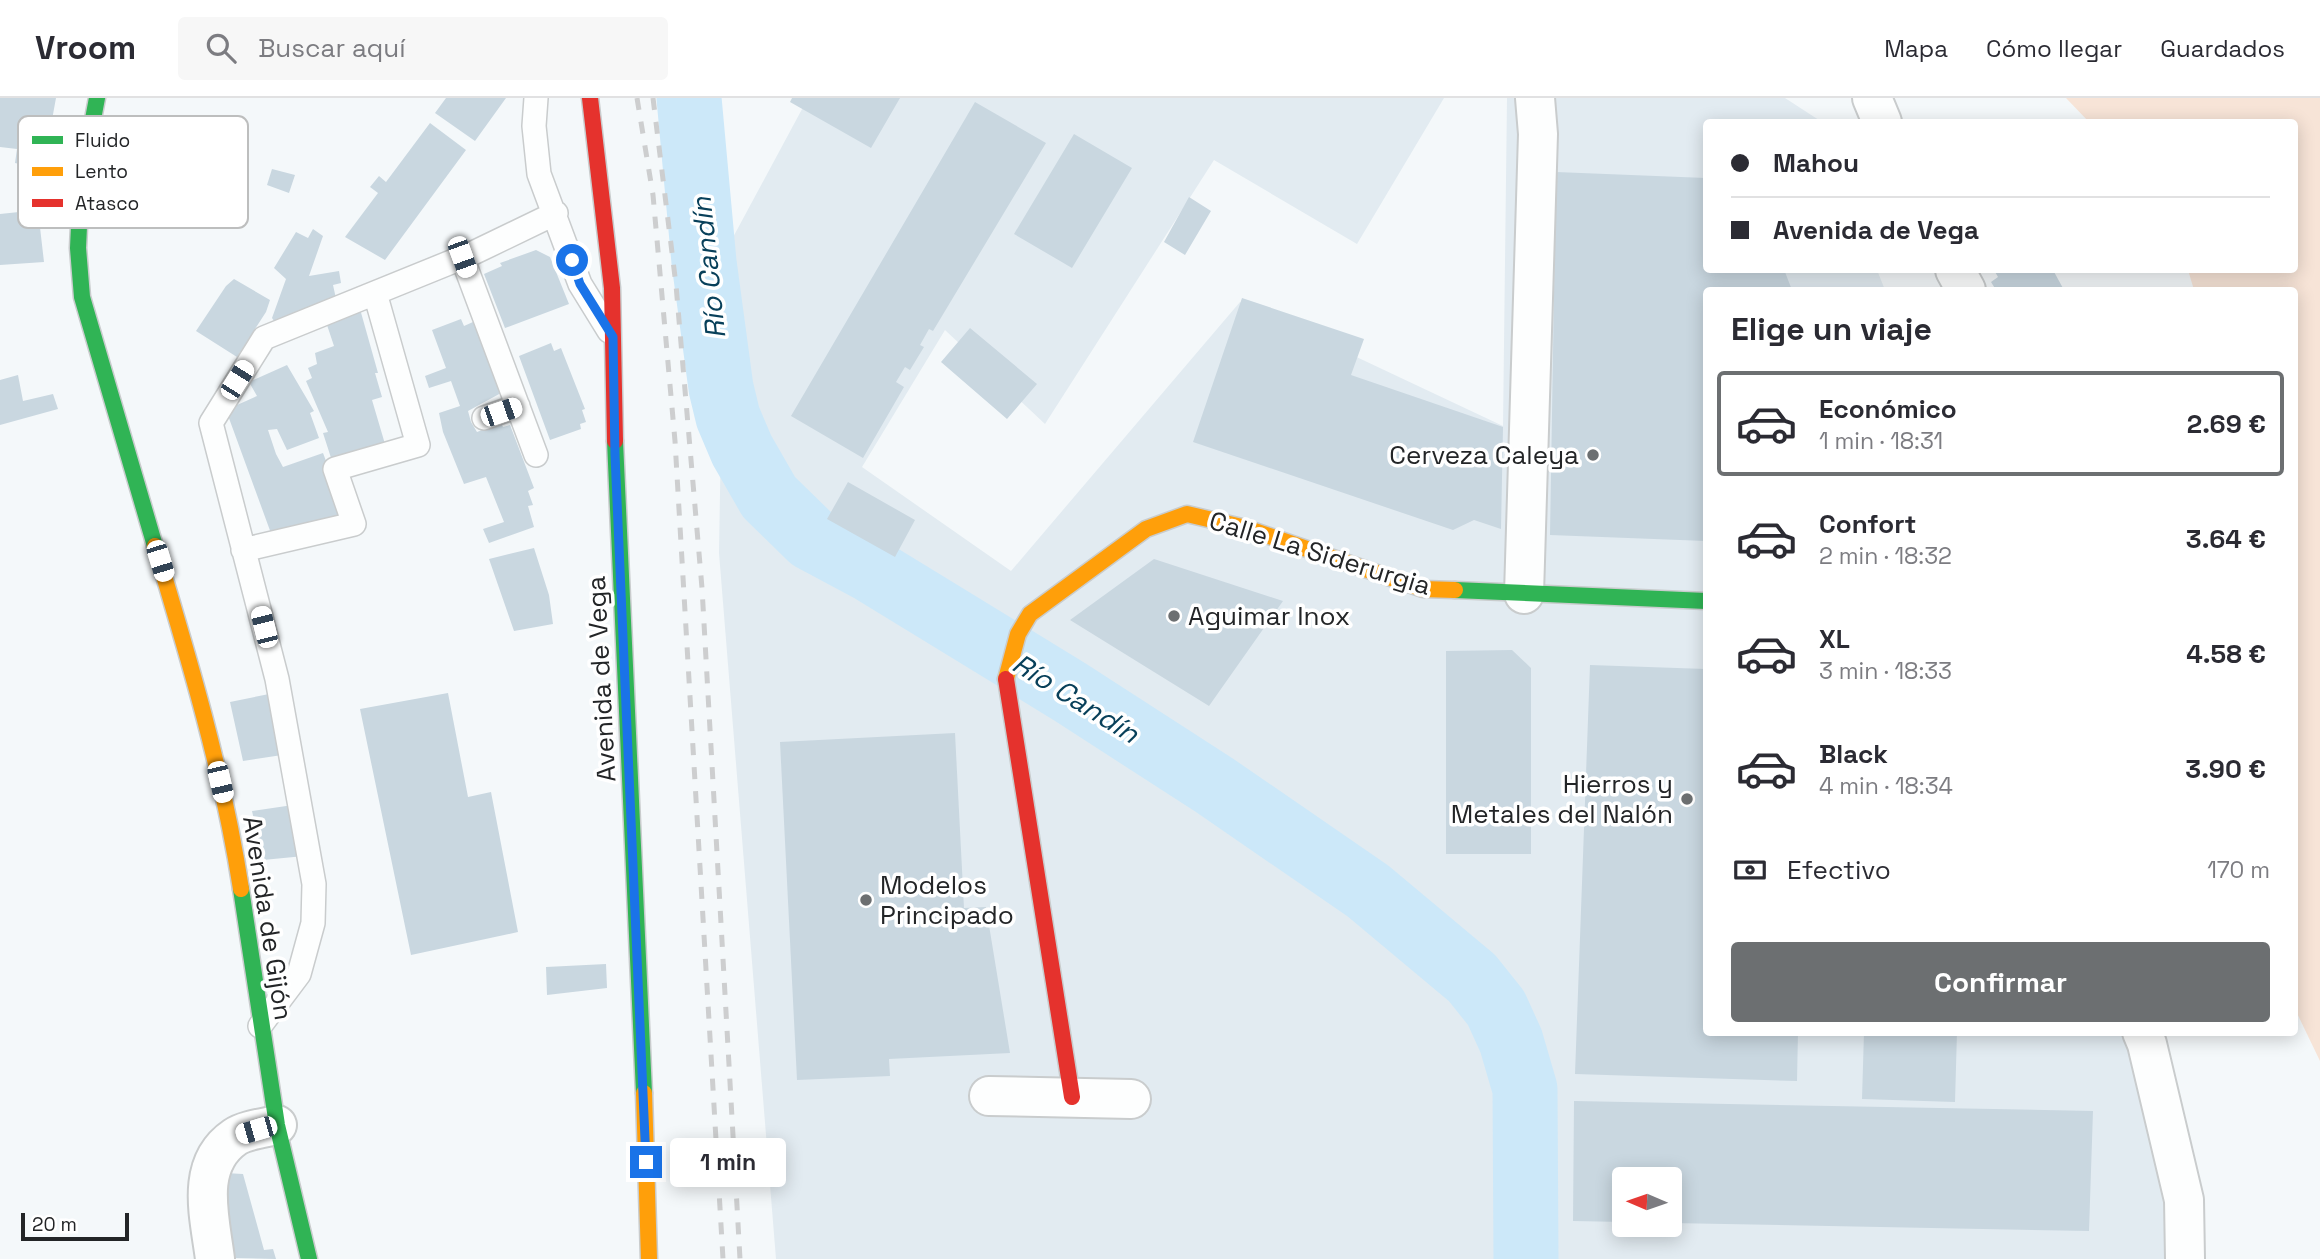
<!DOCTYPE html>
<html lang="es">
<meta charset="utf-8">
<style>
body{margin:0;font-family:"Space Grotesk",sans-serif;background:#f7f7f7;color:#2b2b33;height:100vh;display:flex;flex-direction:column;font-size:26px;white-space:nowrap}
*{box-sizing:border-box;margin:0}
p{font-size:23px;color:#7c7c81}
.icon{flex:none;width:38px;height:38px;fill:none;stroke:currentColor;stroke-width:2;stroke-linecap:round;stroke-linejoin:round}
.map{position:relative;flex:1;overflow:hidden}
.drawer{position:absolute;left:1703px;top:189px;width:595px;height:749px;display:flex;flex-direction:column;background:#fff;border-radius:7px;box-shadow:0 4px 18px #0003}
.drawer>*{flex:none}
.guide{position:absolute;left:1703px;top:21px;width:595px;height:154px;border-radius:7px;box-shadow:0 4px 18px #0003;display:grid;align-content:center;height:154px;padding:0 28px;background:#fff}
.needle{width:46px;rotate:272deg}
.tools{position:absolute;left:1612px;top:1069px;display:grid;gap:14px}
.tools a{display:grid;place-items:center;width:70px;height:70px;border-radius:7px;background:#fff;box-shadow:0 4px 18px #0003;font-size:35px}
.scale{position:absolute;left:21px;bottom:18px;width:108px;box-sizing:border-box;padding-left:7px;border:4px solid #232527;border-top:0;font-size:19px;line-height:24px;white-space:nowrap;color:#232527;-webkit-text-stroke:5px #fff;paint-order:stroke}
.end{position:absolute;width:32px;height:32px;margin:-16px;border:9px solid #1a73e8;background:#fff;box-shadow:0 0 0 4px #fff}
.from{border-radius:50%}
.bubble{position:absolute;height:49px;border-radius:7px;background:#fff;box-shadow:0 4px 18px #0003;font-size:23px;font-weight:700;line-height:49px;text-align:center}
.car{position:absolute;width:21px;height:42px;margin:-21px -10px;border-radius:9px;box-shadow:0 0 5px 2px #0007;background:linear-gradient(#fff 24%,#345 0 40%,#fff 0 76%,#345 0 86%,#fff 0)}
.guide b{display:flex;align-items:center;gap:24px;height:66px;font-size:26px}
.guide b+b{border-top:2px solid #e1e1e2}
.guide i{width:18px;height:18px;background:#2b2b33}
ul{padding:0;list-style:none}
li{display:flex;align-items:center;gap:21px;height:105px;margin:0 14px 10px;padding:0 14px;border:4px solid transparent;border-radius:7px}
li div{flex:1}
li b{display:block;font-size:26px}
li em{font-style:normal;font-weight:700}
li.selected{border-color:#6c6f71}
li>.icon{width:63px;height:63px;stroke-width:1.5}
h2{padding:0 28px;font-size:32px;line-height:84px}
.pay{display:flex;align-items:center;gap:18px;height:77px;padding:0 28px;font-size:26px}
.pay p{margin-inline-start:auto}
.primary-button{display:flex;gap:14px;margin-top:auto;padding:14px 28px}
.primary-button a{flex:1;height:80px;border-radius:7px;background:#6c6f71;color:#fff;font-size:28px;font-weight:700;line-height:80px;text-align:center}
header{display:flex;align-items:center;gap:42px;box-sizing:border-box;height:98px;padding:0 35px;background:#fff;border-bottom:2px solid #e1e1e2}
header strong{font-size:33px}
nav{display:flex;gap:38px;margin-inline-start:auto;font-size:24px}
.search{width:490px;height:63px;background:#f7f7f7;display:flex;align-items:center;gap:18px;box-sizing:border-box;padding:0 24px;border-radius:7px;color:#7c7c81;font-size:26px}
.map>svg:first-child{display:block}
</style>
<header>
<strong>Vroom</strong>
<div class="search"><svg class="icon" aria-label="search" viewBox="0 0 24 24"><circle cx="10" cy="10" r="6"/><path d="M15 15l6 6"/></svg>Buscar aquí</div>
<nav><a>Mapa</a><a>Cómo llegar</a><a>Guardados</a></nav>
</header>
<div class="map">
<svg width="2320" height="1161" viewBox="0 0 2320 1161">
<rect width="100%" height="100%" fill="#f4f8fa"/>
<!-- built -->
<path fill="#e2ebf1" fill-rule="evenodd" d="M808,0H1444L1357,146L1214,62L1045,326L945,232L862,369L1011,473L1240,204L1503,328L1507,0H1785L1822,24H1706V172H1877L1885,192H1706V934L2142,935L2185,1161H776L719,455L724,156ZM1624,1082H1670V1127H1624Z"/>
<!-- green -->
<path fill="#f7e4d7" d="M2066,0H2320V963L2294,909V192H2194L2188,172H2294V24H2089Z"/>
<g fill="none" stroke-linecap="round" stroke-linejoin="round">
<!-- river -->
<path stroke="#cce8f9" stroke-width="65" d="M689,0L704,164L721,290L728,319L742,352L769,399L811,440L869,471L1070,594L1214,687L1368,793L1472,880L1496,910L1511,943L1525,991L1526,1161"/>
</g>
<!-- building -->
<path fill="#c9d7e0" d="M0,0H56L43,71L15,65L17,51L0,49Z
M446,0H506L475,43L435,15Z
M792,0H900L871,50L790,4Z
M975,4L1046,45L933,233L929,231L920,247L924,249L910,272L905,269L896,284L904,289L863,360L791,318Z
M430,25L466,52L385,162L345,139L378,95L370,89L379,78L386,84Z
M1074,36L1132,70L1072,170L1014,136Z
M272,71L295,77L289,95L267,87Z
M1556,74L1706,80V172L1785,174L1792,192H1706V443L1550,437Z
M1189,99L1211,113L1185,157L1164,144Z
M38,112L44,164L0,167V116Z
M313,131L323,138L309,178L339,173L341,185L333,187L337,205L277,227L272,220L286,181L274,170L296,134L308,140Z
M536,152L550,159L569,206L505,230L484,176L502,168L500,165Z
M1994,172H2053L2064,192H1996L1991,184L1998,179Z
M234,181L270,202L266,214L237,259L196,233L226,188Z
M1242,200L1364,241L1351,277L1503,329L1501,431L1474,422L1453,432L1193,344Z
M360,211L378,275H375L382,299L372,302L385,346L332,363L323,335L328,334L306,283L312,280L308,270L317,266L315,255L334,248L325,221Z
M461,221L464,228L473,224L501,295L468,313L471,324L477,334L501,325L503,329L510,327L534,390L528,393L533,407L528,408L534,429L489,445L483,431L504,424L486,379L464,386L443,334L439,315L460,308L451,283L429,290L425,278L446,270L432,232Z
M970,230L1037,286L1007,321L941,264Z
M551,245L554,253L561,250L585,311L582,312L586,324L580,326L581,331L550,342L519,258Z
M287,267L314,313L310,315L319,340L287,352L277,331L268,332L276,356L283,369L323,355L348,421L272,438L226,312L257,298L249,284Z
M18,277L23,303L53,296L58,311L0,327V282Z
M848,384L915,422L895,459L827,421Z
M534,450L549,497L553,526L514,533L489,461Z
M1154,461L1283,503L1209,608L1070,522Z
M1512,552L1531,570V756H1446V553Z
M1590,567L1706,571V934H1798L1797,983L1575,976Z
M448,595L468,699L491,694L518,834L411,857L360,611Z
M269,596L282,657L243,663L230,604Z
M955,635L964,810L986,809L1010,955L889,961L890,978L797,982L780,644Z
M293,707L304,758L263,762L252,713Z
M606,866L607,890L547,897L546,869Z
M1864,934H1957L1955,1004L1862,1001Z
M1574,1003L2093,1013L2089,1133L1670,1125V1082H1624V1124L1573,1123Z
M225,1075L243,1076L264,1152L273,1151L276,1161L231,1160Z"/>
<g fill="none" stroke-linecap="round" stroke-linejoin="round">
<defs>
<path id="lane" d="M536,0L534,28L539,76L580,186L609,233
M462,159L536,357
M484,320L518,308
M243,452L354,426L335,371L418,347L375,195
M260,928L299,876L313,825L314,786L277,581L211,325L264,240L471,156L556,115"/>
<path id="street" d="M1872,0L1882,24
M1955,172L1966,192
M1524,496L1538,36L1535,0
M2142,934L2147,946L2184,1102L2185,1161
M989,998L1131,1001
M215,1161C210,1120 194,1067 235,1039C245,1032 264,1030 277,1027"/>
<path id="fast" d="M97,0L81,85L78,150L82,199L155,448
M615,343L644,995
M1455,492L1706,503
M241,791L277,1027L309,1161"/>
<path id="slow" d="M155,448C189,561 223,674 241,791
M1006,581L1018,536L1030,516L1146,431L1187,416L1246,430L1423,491L1455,492
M644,995L649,1161"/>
<path id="jam" d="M590,0L612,190L615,343
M1006,581L1072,999"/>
</defs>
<!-- lane casing -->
<use href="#lane" stroke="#c9cccd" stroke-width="26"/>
<!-- street casing -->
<use href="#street" stroke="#c9cccd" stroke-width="42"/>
<!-- fast casing -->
<use href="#fast" stroke="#c9cccd" stroke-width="19"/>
<!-- slow casing -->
<use href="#slow" stroke="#c9cccd" stroke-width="19"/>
<!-- jam casing -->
<use href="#jam" stroke="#c9cccd" stroke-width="19"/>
<!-- lane -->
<use href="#lane" stroke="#fdfefe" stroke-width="23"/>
<!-- street -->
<use href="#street" stroke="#fdfefe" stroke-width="38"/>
<!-- fast -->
<use href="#fast" stroke="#30b455" stroke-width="16"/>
<!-- slow -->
<use href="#slow" stroke="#ff9f0a" stroke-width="16"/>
<!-- jam -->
<use href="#jam" stroke="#e5322d" stroke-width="16"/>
<!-- rail -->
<path stroke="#cdcecf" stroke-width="5" stroke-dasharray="12 12" stroke-linecap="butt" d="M637,0L653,97L675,343L723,1161
M653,0L676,187L702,490L740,1161"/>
</g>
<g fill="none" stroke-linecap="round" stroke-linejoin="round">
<!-- route -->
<path stroke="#1a73e8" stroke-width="9" d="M572,162L580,186L613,239L615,357L646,1064"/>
</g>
<!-- markers -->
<g fill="#6c6f71" stroke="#fff" stroke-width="2.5">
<circle cx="1593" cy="357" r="7"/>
<circle cx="1174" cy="518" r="7"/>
<circle cx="1687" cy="701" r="7"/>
<circle cx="866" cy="802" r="7"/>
</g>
<g text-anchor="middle" stroke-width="7" stroke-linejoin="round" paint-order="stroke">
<!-- poi labels -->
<g font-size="26" fill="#232527" stroke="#fff" text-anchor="end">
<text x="1579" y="366">Cerveza Caleya</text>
<text x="1188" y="527" text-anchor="start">Aguimar Inox</text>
<text x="1673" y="695">Hierros y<tspan x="1673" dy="30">Metales del Nalón</tspan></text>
<text x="880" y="796" text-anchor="start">Modelos<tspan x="880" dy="30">Principado</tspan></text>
</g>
<!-- street labels -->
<g font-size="26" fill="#232527" stroke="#fff">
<text transform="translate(1320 455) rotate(17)" y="9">Calle La Siderurgia</text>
<text transform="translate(601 581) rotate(-93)" y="9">Avenida de Vega</text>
<text transform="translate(268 820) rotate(81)" y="9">Avenida de Gijón</text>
</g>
<!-- water labels -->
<g font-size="28" font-style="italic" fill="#08405a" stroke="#fff">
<text transform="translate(708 170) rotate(-96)" y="10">Río Candín</text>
<text transform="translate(1076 600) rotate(32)" y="10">Río Candín</text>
</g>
</g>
<!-- legend -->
<rect x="18" y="18" width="230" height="112" rx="10" fill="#fff" stroke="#bdbebe" stroke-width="2"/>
<rect x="32" y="38" width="31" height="8" fill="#30b455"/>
<rect x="32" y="69" width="31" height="9" fill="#ff9f0a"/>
<rect x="32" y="101" width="31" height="8" fill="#e5322d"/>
<g font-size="19" fill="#232527">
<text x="75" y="49">Fluido</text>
<text x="75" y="80">Lento</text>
<text x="75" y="112">Atasco</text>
</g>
</svg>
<div class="tools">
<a><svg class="needle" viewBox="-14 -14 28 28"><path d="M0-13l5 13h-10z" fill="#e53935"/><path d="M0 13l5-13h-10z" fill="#7c7c81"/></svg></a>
</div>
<div class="scale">20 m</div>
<i class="end from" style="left:572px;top:162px"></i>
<i class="end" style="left:646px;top:1064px"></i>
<div class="bubble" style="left:670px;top:1040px;width:116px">1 min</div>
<i class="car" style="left:462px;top:159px;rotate:160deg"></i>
<i class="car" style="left:237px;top:282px;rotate:32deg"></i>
<i class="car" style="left:501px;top:314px;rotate:71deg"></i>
<i class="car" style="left:160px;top:463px;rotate:163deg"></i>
<i class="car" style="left:264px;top:529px;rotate:346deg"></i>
<i class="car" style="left:220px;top:684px;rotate:167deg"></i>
<i class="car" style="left:256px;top:1032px;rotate:254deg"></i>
<div class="guide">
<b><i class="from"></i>Mahou</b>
<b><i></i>Avenida de Vega</b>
</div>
<section class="drawer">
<h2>Elige un viaje</h2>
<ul>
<li class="selected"><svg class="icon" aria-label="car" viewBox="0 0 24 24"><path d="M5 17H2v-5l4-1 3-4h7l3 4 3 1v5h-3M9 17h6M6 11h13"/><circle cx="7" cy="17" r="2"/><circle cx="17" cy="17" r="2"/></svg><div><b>Económico</b><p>1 min · 18:31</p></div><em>2.69 €</em></li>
<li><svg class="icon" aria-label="car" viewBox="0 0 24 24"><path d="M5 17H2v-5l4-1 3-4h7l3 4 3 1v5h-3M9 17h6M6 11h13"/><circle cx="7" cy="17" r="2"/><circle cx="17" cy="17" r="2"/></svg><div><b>Confort</b><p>2 min · 18:32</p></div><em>3.64 €</em></li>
<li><svg class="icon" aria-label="car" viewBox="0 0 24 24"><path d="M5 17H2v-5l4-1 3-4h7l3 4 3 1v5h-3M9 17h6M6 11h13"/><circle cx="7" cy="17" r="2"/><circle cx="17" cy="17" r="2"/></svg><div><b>XL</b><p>3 min · 18:33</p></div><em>4.58 €</em></li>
<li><svg class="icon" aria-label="car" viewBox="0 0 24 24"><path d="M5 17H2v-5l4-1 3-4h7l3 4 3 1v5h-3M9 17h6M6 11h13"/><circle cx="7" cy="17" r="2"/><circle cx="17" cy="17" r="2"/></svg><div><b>Black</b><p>4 min · 18:34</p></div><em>3.90 €</em></li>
</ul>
<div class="pay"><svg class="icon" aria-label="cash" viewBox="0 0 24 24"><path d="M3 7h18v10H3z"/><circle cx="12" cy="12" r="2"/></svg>Efectivo<p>170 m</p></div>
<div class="primary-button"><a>Confirmar</a></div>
</section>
</div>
